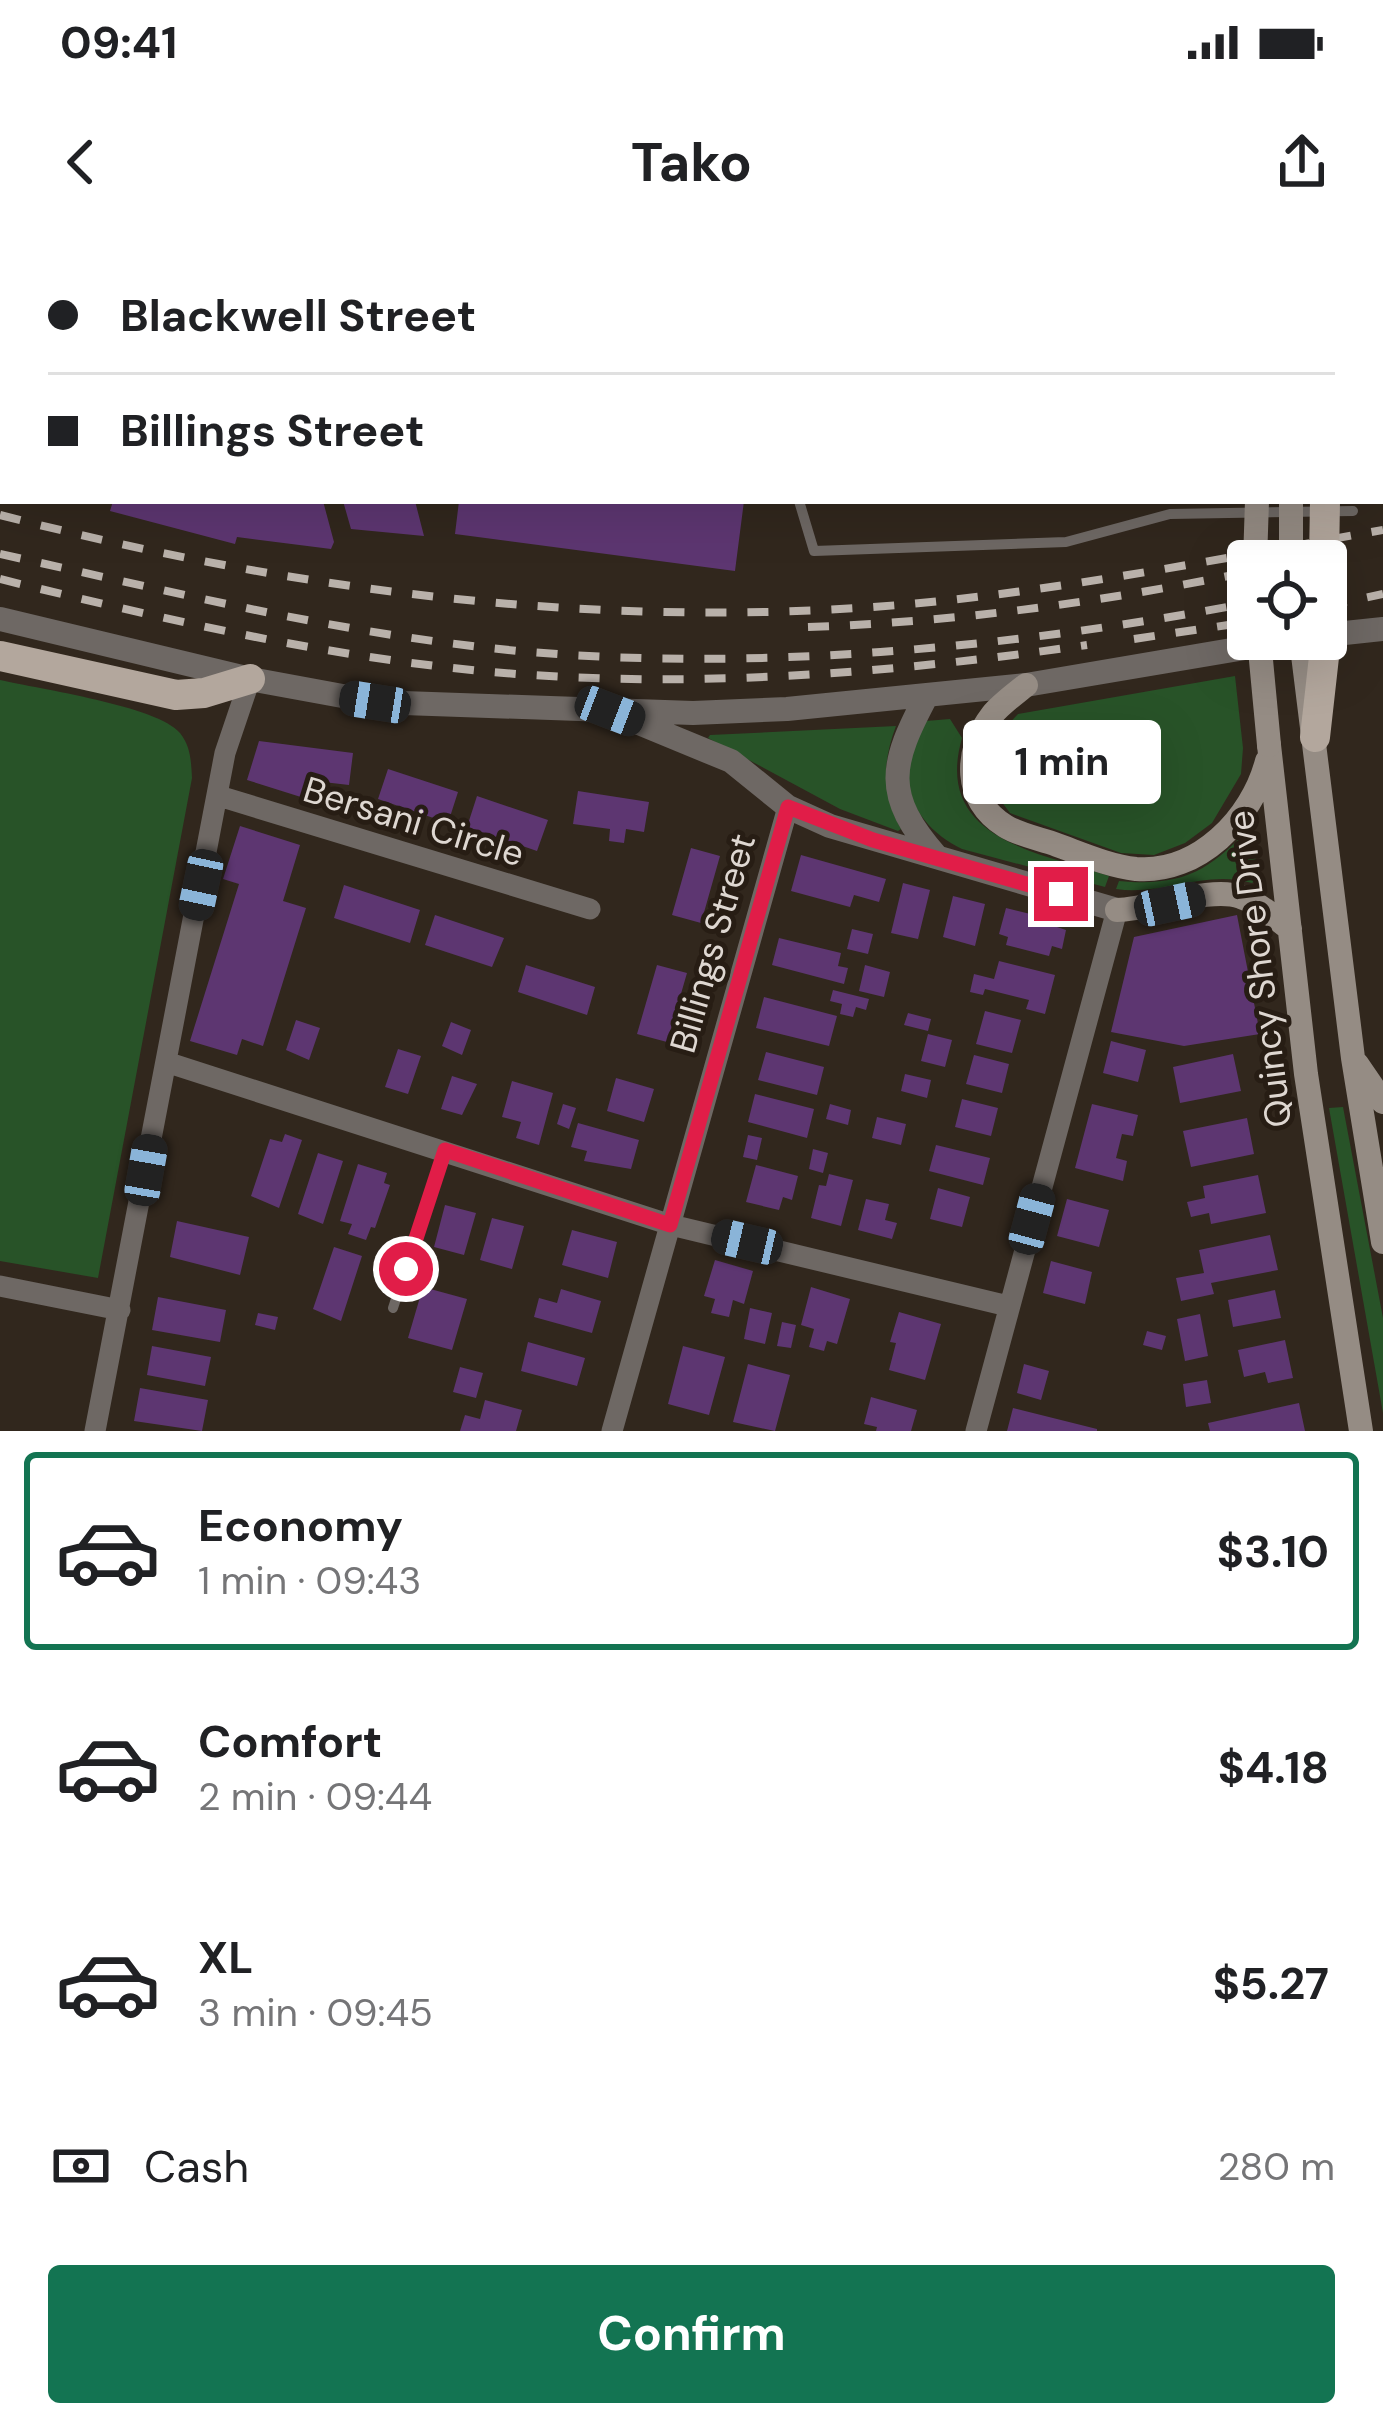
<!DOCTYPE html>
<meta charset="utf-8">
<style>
body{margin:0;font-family:"DM Sans",sans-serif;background:#f6f6f6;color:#202124;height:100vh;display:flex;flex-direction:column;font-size:45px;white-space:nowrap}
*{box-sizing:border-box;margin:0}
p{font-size:39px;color:#757577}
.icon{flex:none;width:66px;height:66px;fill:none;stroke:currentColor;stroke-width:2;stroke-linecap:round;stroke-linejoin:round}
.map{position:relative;height:1191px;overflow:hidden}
.panel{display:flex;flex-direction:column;background:#fff;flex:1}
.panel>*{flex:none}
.banner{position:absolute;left:0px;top:0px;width:1383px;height:264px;box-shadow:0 12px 48px #0002;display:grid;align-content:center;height:264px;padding:0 48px;background:#fff}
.controls{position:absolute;left:1227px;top:300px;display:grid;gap:24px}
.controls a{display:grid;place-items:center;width:120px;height:120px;border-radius:12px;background:#fff;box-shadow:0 12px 48px #0002;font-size:60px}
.end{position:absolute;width:54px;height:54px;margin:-27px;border:15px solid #e11d48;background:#fff;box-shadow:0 0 0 6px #fff}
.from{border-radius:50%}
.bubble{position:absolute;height:84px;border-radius:12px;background:#fff;box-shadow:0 12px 48px #0002;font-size:39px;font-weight:700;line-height:84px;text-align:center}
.car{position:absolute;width:36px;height:72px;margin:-36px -18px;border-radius:15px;box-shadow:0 0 9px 3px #0007;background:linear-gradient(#222 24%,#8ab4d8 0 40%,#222 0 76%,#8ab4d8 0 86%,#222 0)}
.banner b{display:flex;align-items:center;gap:42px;height:114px;font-size:45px}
.banner b+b{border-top:3px solid #e0e0e0}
.banner i{width:30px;height:30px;background:#202124}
ul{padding:21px 0 0;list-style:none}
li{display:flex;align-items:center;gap:36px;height:198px;margin:0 24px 18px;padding:0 24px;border:6px solid transparent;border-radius:12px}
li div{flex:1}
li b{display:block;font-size:45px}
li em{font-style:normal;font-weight:700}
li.on{border-color:#137452}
li>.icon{width:108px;height:108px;stroke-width:1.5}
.pay{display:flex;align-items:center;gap:30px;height:132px;padding:0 48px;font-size:45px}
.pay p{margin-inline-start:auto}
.cta{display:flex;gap:24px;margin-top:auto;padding:24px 48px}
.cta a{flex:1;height:138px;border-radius:12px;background:#137452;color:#fff;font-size:48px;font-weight:700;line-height:138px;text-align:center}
.status{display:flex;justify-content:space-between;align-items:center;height:84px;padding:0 60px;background:#fff;direction:ltr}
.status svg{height:33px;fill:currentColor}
header{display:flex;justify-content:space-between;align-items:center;height:156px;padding:0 48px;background:#fff;font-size:54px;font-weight:700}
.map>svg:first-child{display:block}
</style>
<div class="status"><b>09:41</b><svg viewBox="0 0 49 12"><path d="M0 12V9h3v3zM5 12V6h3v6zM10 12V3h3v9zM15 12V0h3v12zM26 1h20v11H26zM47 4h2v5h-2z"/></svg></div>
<header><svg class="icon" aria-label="back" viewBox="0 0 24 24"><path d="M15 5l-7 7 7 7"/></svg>Tako<svg class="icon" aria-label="share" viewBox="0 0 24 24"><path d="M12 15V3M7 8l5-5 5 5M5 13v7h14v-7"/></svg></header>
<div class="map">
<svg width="1383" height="1191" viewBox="0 0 1383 1191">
<rect width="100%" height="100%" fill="#31271d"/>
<!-- green -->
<path fill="#285328" d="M1235,436L1243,508L1241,534L1212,583L1185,603L1154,615L1121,613L1010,573L995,553L986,527L990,504L1018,474Z
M0,440C39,449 158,466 180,493C191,507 191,521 192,538L98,1038L0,1021Z
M950,479L962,498C933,599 1038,612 1109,636L1105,647L962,609C931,595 903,563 908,526C911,511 920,495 926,481Z
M896,486C882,523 882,554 901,589L898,591L840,569L708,498L710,495Z
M1253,584L1257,639L1252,643C1205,629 1163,656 1116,649L1119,641C1183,647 1210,631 1253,584Z
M1343,867L1383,1078V1173L1329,868Z"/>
<!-- building -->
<path fill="#5d3671" d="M113,261H323L334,302L331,309L237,297L235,304L110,271Z
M343,261H415L424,296L351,289Z
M459,261H744L735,331L455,294Z
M259,501L353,513L349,545L306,540L304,558L247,540Z
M388,529L458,552L448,583L378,559Z
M578,551L649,562L644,592L626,589L624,603L609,601L610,589L573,584Z
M477,556L548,580L537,611L467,587Z
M240,586L300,605L283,661L306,668L263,806L242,799L237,815L190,801L239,644L223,639Z
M691,608L720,616L701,683L672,675Z
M801,615L886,639L879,662L854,655L850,667L791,651Z
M903,643L930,650L918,699L891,693Z
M344,645L420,670L410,703L334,678Z
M953,656L985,664L975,706L943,697Z
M1006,668L1059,681L1057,687L1066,690L1062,709L1052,706L1049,716L1006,705L1008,697L999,694Z
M435,675L504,698L492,727L425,705Z
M1237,675L1260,794L1184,806L1111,792L1134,697Z
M852,689L873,694L868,714L847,709Z
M779,698L841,713L838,726L848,728L844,744L772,725Z
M999,721L1055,735L1045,774L1026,769L1029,760L985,749L983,755L970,752L974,734L994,739Z
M526,725L595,747L587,775L518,752Z
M657,725L687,733L667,802L637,794Z
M865,725L890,732L884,757L859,751Z
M833,750L869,759L866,770L856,767L853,777L840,774L842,764L830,761Z
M764,757L837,776L829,806L756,788Z
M985,771L1021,780L1012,813L976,804Z
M908,773L931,779L928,791L904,785Z
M296,780L320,788L309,820L286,810Z
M451,782L471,790L462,815L442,806Z
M928,794L952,800L945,827L921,821Z
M1111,801L1146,810L1138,842L1103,833Z
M398,809L421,816L408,854L385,847Z
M766,812L824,827L817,855L758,840Z
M1233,814L1241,851L1180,863L1173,827Z
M974,815L1009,824L1002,853L966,844Z
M905,834L931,840L927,858L901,851Z
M452,836L477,844L462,875L441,869Z
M616,838L654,849L644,882L607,871Z
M512,841L553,853L539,905L516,898L521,882L502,877Z
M755,854L814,869L807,898L748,882Z
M962,859L998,868L991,896L955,887Z
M563,864L576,868L569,889L557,884Z
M830,864L851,870L848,885L826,879Z
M1092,864L1138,875L1133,896L1122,894L1116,918L1127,921L1123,941L1075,928Z
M877,877L906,884L901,905L872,898Z
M1247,878L1254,914L1191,927L1183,891Z
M578,883L639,900L631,929L584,921L587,911L571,907Z
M285,894L302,900L279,968L251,956L270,899L282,902Z
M748,895L762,898L757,920L743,917Z
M936,905L990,918L983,945L929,931Z
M813,909L828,913L823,933L809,929Z
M318,913L343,921L323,984L298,974Z
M358,924L387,933L384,943L390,945L375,988L371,987L366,1000L348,994L352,984L340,981Z
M756,925L798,936L792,960L783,957L779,970L746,962Z
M829,934L853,940L841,986L811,978L819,945L826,946Z
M1258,935L1266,973L1211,984L1209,973L1191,977L1187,962L1205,958L1203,946Z
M938,948L970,957L962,987L930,979Z
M866,959L889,964L885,980L897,983L892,999L858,990Z
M1067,959L1109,970L1099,1007L1057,996Z
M445,965L476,973L464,1015L434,1007Z
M492,978L524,986L512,1029L480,1020Z
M177,981L249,997L240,1035L170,1017Z
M572,990L617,1002L608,1038L562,1025Z
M1270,995L1278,1030L1211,1043L1214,1054L1181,1061L1176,1038L1204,1033L1199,1010Z
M334,1007L362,1016L341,1081L313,1069Z
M715,1020L753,1031L744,1064L733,1060L729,1077L711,1073L715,1059L704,1056Z
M1051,1021L1092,1032L1085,1064L1043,1053Z
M423,1047L467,1059L452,1110L408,1098Z
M811,1047L850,1059L837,1104L827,1101L824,1111L809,1107L814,1089L801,1085Z
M561,1049L601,1061L592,1093L534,1077L539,1058L557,1063Z
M1275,1050L1281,1078L1233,1087L1228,1060Z
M158,1057L226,1070L220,1102L152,1090Z
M750,1068L772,1073L765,1104L744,1099Z
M899,1072L941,1084L925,1140L889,1130L896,1103L890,1102Z
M258,1073L278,1077L275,1090L255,1085Z
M1200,1074L1208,1116L1185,1121L1177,1079Z
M782,1082L796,1085L791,1108L777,1106Z
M1147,1091L1166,1096L1162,1110L1143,1105Z
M1285,1100L1293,1138L1268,1143L1265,1132L1244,1137L1238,1110Z
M528,1102L585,1118L577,1146L521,1131Z
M152,1106L211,1117L205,1146L147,1135Z
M683,1106L725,1117L709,1175L668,1164Z
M748,1124L790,1135L775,1191L733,1182Z
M1024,1124L1049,1131L1041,1160L1017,1153Z
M460,1127L483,1133L476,1158L453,1152Z
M1207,1140L1211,1163L1186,1167L1183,1144Z
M140,1148L208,1160L202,1191L134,1181Z
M871,1157L917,1170L911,1191H876L877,1187L864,1184Z
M485,1160L522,1170L516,1191H460L465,1175L480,1179Z
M1299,1163L1305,1191H1210L1208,1183Z
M1013,1168L1097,1189V1191H1007Z"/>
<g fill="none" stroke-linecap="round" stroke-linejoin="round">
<!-- service -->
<path stroke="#6e6864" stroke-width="10" d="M692,0V3
M754,0L755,3
M949,0V3
M1100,0L1101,3
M1380,71L1383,72
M1380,160L1383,161
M1380,233L1383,234
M799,261L814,311L1066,302L1170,274L1353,271
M393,1068L444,913"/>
<!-- minor -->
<path stroke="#6e6864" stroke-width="21" d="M33,0L34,3
M363,0V3
M550,3V0
M219,556L590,669
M166,822L671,985L1008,1066
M0,1046L120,1070
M95,1191L225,513L250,439
M612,1191L788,567
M976,1191L1117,670"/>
<!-- tertiary -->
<path stroke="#6e6864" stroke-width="24" d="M0,379L250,439L375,462L693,473L787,469L1026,445L1297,399
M1326,395L1383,389
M927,455C890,524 882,555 937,617
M629,479L731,521L788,567L830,586L1117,670"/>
<!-- secondary -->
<path stroke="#958c84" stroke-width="24" d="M1356,3L1358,0
M1380,28L1383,24
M1301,399L1353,818L1383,1002
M1026,445C1015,454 1001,464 992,475C964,511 963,560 1005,586C1019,595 1041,599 1057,605C1082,614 1109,626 1136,629C1198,634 1252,579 1267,521
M1269,505L1306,834L1361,1191
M1117,670C1152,669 1211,646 1241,657C1259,663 1275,678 1290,689
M1357,824L1383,862"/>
<!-- primary -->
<path stroke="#b3a79d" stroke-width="30" d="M830,3L841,0
M1380,120L1383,116
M0,244L3,243
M0,416L176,455L204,453L250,439
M1315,497L1326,399"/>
<!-- rail -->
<path stroke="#b9b1aa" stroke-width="8" stroke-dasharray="21 21" stroke-linecap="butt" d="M0,275C294,351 596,390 899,365C1061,351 1223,318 1383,290
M0,314C156,348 312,387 472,406C720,436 1002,410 1248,363
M0,339C158,378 318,415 481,431C683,450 887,434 1087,405
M1326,366L1383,354
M808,387C957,382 1102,362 1248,332
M1134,399L1248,382"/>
<!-- secondary-bridge -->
<path stroke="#958c84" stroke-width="24" d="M1255,321L1257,261
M1291,321V261
M1259,399L1269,505"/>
<!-- primary-bridge -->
<path stroke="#b3a79d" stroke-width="30" d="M1324,321L1325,261"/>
</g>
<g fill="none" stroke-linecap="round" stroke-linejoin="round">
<!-- route -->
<path stroke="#e11d48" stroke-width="15" d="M406,1029L445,910L670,985L788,567L873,600L1061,654"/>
</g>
<g text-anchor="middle" stroke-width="10" stroke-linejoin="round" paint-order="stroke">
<!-- street labels -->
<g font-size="36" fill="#ded7d1" stroke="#271d14">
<text transform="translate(414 581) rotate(17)" y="13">Bersani Circle</text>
<text transform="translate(712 703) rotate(-74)" y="13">Billings Street</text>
<text transform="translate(1259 729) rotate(-97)" y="13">Quincy Shore Drive</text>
</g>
</g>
</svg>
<div class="controls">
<a><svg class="icon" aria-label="locate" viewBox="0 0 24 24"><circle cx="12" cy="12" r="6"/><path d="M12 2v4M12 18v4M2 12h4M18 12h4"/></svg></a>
</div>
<i class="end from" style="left:406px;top:1029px"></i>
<i class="end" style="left:1061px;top:654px"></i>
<div class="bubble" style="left:963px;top:480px;width:198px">1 min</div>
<i class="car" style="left:375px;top:462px;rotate:279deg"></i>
<i class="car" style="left:610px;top:471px;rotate:111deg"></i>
<i class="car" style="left:201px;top:645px;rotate:192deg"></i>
<i class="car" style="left:1170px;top:664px;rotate:78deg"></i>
<i class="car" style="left:146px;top:930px;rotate:10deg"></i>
<i class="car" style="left:1032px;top:979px;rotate:15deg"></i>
<i class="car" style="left:747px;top:1002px;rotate:283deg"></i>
<div class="banner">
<b><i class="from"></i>Blackwell Street</b>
<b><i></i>Billings Street</b>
</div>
</div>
<section class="panel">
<ul>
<li class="on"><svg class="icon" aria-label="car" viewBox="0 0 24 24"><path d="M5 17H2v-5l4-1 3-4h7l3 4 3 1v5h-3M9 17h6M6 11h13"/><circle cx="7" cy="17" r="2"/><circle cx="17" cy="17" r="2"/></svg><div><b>Economy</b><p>1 min · 09:43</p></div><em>$3.10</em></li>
<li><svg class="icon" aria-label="car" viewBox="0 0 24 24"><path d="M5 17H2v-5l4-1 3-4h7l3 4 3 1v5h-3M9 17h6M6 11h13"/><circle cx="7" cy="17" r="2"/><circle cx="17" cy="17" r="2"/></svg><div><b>Comfort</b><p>2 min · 09:44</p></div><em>$4.18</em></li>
<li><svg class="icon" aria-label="car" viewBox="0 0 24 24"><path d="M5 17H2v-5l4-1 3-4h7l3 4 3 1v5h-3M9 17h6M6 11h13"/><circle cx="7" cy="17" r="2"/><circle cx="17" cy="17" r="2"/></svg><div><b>XL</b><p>3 min · 09:45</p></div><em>$5.27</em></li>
</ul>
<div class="pay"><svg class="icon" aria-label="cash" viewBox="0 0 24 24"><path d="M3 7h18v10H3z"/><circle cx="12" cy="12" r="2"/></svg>Cash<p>280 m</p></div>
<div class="cta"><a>Confirm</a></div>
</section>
